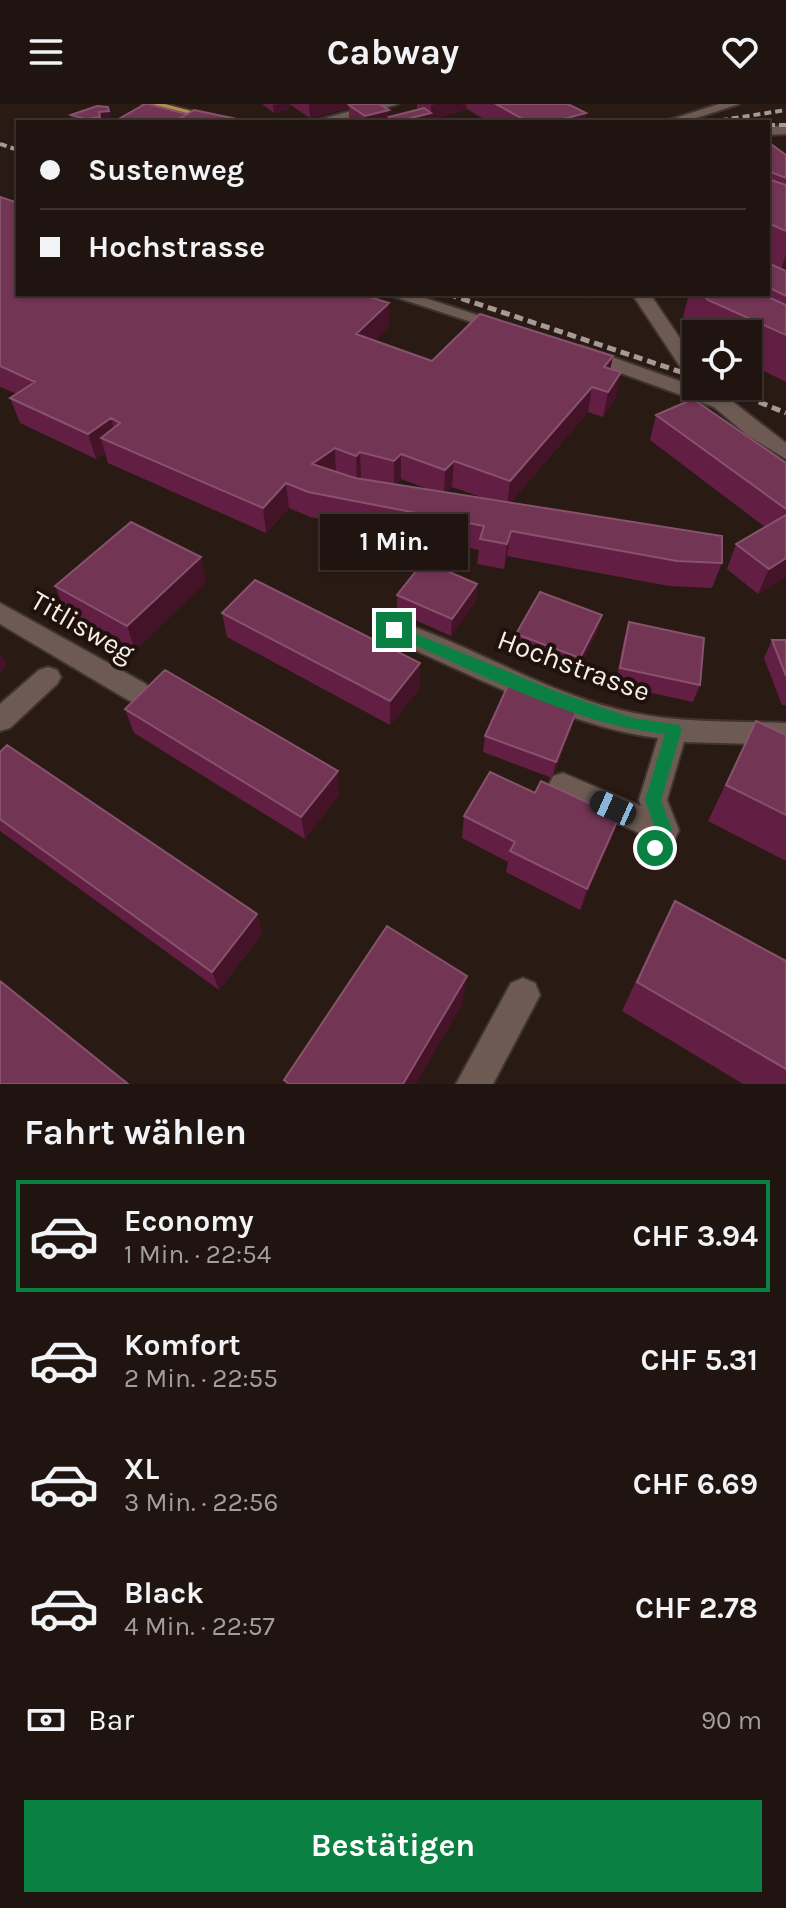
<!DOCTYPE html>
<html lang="de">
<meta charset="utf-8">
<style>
body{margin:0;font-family:Karla,sans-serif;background:#2c211d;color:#f1f3f6;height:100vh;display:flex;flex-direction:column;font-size:30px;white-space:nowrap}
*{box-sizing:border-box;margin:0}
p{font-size:26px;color:#a19e9e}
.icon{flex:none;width:44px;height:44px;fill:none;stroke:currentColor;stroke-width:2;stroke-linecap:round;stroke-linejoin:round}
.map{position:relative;height:980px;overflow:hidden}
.panel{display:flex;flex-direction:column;background:#1f140f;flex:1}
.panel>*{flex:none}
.banner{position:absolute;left:16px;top:16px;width:754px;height:176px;border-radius:0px;box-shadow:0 2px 6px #0004,0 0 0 2px #3c332f;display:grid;align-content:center;height:176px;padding:0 24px;background:#1f140f}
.fabs{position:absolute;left:682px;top:216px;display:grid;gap:16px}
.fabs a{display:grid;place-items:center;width:80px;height:80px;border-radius:0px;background:#1f140f;box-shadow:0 2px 6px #0004,0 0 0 2px #3c332f;font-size:40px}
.end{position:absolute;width:36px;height:36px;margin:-18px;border:10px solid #0b8043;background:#fff;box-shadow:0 0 0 4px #fff}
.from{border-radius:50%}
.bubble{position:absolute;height:56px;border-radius:0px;background:#1f140f;box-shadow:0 2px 6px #0004,0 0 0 2px #3c332f;font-size:26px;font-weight:700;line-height:56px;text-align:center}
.car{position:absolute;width:24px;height:48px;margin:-24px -12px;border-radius:10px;box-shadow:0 0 6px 2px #0007;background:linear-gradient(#222 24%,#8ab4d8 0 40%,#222 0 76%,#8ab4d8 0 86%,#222 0)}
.banner b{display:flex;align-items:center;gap:28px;height:76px;font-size:30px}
.banner b+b{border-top:2px solid #3c332f}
.banner i{width:20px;height:20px;background:#f1f3f6}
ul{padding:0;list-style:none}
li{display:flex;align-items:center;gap:24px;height:112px;margin:0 16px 12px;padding:0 8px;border:4px solid transparent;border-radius:0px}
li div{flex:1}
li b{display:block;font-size:30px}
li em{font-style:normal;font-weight:700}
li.current{border-color:#0b8043}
li>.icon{width:72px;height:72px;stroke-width:1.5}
h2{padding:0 24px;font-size:36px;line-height:96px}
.pay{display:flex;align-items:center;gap:20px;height:88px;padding:0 24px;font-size:30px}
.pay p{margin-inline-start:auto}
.cta{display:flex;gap:16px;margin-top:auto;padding:16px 24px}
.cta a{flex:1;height:92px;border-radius:0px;background:#0b8043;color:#fff;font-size:32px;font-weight:700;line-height:92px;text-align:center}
header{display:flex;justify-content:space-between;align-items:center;height:104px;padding:0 24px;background:#1f140f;font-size:36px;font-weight:700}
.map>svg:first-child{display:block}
</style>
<header><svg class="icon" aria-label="menu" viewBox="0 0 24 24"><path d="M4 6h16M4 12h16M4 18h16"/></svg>Cabway<svg class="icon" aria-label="heart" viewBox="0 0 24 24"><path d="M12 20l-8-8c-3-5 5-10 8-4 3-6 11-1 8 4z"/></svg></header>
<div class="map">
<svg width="786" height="980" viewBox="0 0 786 980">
<rect width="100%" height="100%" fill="#291a14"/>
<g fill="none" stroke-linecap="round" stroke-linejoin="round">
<defs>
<path id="minor" d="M376,0H398L334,18H311Z
M719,0H739L684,18H663Z
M786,22V30L768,31V23Z
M386,190H413L514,223L511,227H499Z
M632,190H650L696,258V278L689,276Z
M581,242L699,284L714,283L786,339V355L747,331L714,303L574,252L572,248Z
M0,499L146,580L150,588L146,596L137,599L128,596L0,520Z
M394,516C475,542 550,592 634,609C683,619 735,617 786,619V641L684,638L667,696L679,726L666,754L655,758L644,754L640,744L646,732L553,690L549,681L553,672L563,669L641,702L639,696L658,634C570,624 467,568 385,533L382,526L385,519Z
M48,563L57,566L61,573L57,580L10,624L0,627V600L39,566Z
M523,874L535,879L540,891L493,980H456L511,879Z"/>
<path id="major" d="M142,0H165L233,18H209Z"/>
</defs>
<!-- minor casing -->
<use href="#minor" stroke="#3f3430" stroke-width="4"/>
<!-- major casing -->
<use href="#major" stroke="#3f3430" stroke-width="4"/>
<!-- minor -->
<use href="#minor" fill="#6d5b53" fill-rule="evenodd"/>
<!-- major -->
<use href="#major" fill="#b1904c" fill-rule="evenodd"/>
<!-- rail-far1 -->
<path stroke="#a69a94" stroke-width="4" stroke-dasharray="7 4" stroke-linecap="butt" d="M710,18L786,6
M768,21H786
M0,40L18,46"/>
<!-- rail -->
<path stroke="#a69a94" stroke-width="5" stroke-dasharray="9 5" stroke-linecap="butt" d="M448,190L696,273
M720,282L786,309"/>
</g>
<!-- wall -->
<path fill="#621f43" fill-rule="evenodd" d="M262,0H288L289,5L274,9Z
M289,0H379L389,6V13L417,6V0H568L586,9L585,18H489L467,5L424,18H352L349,16V4L310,14Z
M109,7L111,15L101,16V18H72L71,11Z
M768,38L786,51V163L783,166L786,167V278L748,259V230H696V234L682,217L689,190H768Z
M0,93L389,223L375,237L432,257L613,252L610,265L616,293L603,313L588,308L511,398L722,459L712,484L669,482L507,452L504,465L477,460L479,446L310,413L289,404L266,429L108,359L105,349L96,355L20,319L10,294L17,290L0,283ZM401,375L428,385L396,380ZM452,383L484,394L447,388Z
M569,190H609L588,195L583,191L573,193Z
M656,311L786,359V473L758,490L727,465L736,440L765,423L650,336Z
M206,478L135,546L65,507L55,482Z
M477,480L476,497L451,532L397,508V491Z
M222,509L420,584L390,621L227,533Z
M602,511L597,528L576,571L514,547L516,530Z
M629,518L700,581L693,598L615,581L624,535Z
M772,536H786V601H782L764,554Z
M125,605L340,690L305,735L134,629Z
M756,617L786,631V757L708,717Z
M573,620L552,674L483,648L485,632Z
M0,648L257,810L262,830L219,886L0,727Z
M535,689L619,713L611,735L580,806L506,768L508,758L462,734L464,712Z
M675,797L786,857V980H743L622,907L658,829Z"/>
<!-- shaded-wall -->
<path fill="#451328" d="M279,0H288L289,5L274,9L273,1Z
M309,0H366L349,1V4L310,14Z
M436,0H466L467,5L424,18H396L431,9V1Z
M389,6V18H365V12Z
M109,7L111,15L101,16V18H87L86,15L99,8Z
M586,9L585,18H553Z
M786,150V163L780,168Z
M589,190H609L588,195Z
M389,199V223L357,255L356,230Z
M613,252L608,276L600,287L604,263Z
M621,268L616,293L603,313L608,288Z
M592,283L588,308L507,403L510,377Z
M111,314L118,339L101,334L105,349L96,355L88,330Z
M335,344L336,370L312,360Z
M360,348L361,373L357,377L356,352Z
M401,350V375L394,382V357Z
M454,357L452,383L444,392L445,366Z
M286,379L289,404L266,429L263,404Z
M511,427L507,452L504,465L507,440Z
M201,453L206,478L135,546L127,522Z
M786,454V473L758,490L769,465Z
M477,480L476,497L451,532L452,515Z
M602,511L597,528L576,571L580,554Z
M0,549L7,562L0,568Z
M420,559V584L390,621V597Z
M578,603L573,620L552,674L556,658Z
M338,667L340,690L305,735L301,713Z
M619,713L611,735L580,806L587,785Z
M257,810L262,830L219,886L212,868Z
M467,872L462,901L416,980H403Z"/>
<!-- building -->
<path fill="#723554" stroke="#87526c" stroke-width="2" d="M145,0H148L187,10L174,18H130L117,16Z
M354,0H379L389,6L365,12L349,1Z
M496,0H568L586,9L553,18H528Z
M97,2L108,3L109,7L99,8L100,13L86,15L71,11Z
M424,4L431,9L396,18L389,13Z
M194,6L251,18H174Z
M768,38L786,51V74L768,67Z
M768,75L786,81V127L768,119Z
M0,93L18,99V190H360L389,199L356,230L432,257L480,210L613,252L604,263L621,268L608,288L592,283L510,377L454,357L445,366L401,350L394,357L360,348L356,352L335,344L312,360L355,374L722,432V459L677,457L511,427L507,440L480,435L484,422L308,388L286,379L263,404L101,334L120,319L111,314L88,330L10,294L35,278L0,262Z
M768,159L786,167V192L768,183Z
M702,190H762L786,201V231L708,196Z
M693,295L786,359V405L656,311Z
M786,411V454L769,465L736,440Z
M131,418L201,453L127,522L55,482Z
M424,457L477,480L452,515L397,491Z
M255,476L420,559L390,597L222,509Z
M540,488L602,511L580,554L516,530Z
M629,518L704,534L700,581L620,564Z
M772,536H786V572Z
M165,566L338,667L301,713L125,605Z
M509,579L578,603L556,658L485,632Z
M756,617L786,631V711L726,681Z
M7,641L257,810L212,868L0,715V648Z
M490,668L535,689L541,677L619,713L587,785L510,747L515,738L464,712Z
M675,797L786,857V965L637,878Z
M387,822L467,872L403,980H289L284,976Z
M0,877L128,980H0Z"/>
<!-- route -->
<path fill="#0b8043" d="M394,521L555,587L632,614L679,621L682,625L661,696L672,726L661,749L655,751L647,744L656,726L645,696L665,630C570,620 477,567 390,530V522Z"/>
<g text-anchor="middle" stroke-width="8" stroke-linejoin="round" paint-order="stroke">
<!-- street labels -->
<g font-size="28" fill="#f8eee9" stroke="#1f110b">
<text transform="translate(83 522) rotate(30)" y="10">Titlisweg</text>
<text transform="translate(574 561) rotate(20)" y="10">Hochstrasse</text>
</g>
</g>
</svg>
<div class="fabs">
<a><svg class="icon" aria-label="locate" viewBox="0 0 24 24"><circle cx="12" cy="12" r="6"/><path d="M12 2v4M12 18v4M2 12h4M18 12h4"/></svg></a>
</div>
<i class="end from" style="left:655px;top:744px"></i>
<i class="end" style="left:394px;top:526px"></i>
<div class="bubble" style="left:320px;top:410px;width:148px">1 Min.</div>
<i class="car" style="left:613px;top:704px;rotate:294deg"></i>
<div class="banner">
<b><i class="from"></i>Sustenweg</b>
<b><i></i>Hochstrasse</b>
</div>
</div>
<section class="panel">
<h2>Fahrt wählen</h2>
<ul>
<li class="current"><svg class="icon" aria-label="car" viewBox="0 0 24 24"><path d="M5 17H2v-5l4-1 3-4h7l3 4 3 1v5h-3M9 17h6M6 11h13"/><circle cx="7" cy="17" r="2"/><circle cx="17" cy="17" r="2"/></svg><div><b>Economy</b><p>1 Min. · 22:54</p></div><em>CHF 3.94</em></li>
<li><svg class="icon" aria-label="car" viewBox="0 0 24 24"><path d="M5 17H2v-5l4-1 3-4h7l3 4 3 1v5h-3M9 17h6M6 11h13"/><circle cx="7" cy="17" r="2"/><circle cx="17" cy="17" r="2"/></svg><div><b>Komfort</b><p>2 Min. · 22:55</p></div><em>CHF 5.31</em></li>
<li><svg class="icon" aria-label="car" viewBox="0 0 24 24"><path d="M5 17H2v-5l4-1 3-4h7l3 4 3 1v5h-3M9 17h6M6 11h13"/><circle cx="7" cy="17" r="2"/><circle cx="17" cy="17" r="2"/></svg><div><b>XL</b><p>3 Min. · 22:56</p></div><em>CHF 6.69</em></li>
<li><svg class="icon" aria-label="car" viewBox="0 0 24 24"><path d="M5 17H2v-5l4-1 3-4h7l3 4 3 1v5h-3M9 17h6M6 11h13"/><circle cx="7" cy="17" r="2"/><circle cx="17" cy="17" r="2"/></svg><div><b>Black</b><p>4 Min. · 22:57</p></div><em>CHF 2.78</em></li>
</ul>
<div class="pay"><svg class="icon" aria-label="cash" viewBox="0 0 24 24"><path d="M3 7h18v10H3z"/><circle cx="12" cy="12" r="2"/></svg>Bar<p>90 m</p></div>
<div class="cta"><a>Bestätigen</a></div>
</section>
